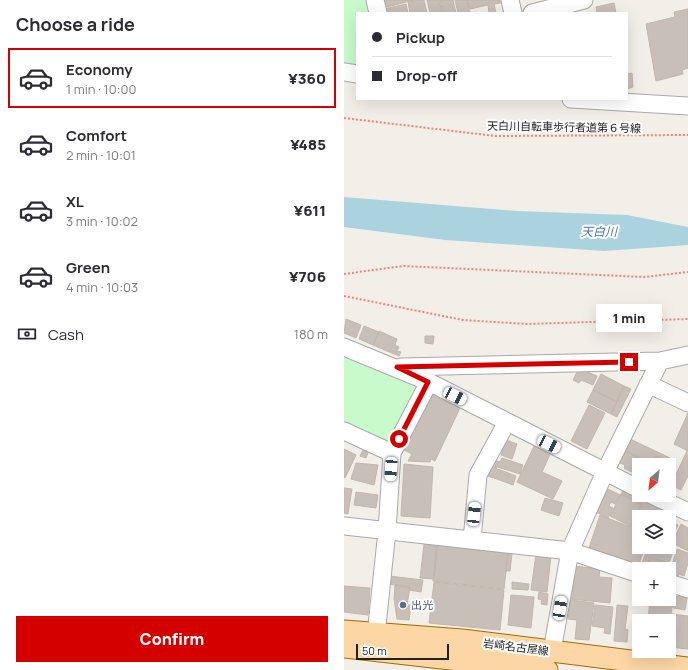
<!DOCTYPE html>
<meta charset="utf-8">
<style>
body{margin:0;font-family:Manrope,"Noto Sans JP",sans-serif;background:#f2f2f3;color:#2b2b33;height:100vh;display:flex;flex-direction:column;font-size:15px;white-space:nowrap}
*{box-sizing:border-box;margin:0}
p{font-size:13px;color:#7c7c81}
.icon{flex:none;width:22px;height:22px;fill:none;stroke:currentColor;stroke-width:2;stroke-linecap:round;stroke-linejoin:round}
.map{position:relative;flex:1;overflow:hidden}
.sheet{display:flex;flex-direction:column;background:#fff;width:344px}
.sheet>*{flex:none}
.banner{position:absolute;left:12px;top:12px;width:272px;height:88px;border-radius:0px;box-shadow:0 4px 16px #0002;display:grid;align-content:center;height:88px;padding:0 16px;background:#fff}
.needle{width:26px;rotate:208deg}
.controls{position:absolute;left:288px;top:458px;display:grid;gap:8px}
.controls a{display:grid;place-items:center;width:44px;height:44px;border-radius:0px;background:#fff;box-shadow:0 4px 16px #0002;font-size:20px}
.scale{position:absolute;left:12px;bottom:10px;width:93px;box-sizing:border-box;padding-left:4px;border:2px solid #222;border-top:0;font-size:11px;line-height:14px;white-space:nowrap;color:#222;-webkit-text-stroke:3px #fff;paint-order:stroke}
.end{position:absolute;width:18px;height:18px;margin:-9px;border:5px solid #d40000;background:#fff;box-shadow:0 0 0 2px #fff}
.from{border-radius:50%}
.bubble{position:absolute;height:28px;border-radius:0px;background:#fff;box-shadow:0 4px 16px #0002;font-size:13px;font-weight:800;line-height:28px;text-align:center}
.car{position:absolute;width:12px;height:24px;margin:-12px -6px;border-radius:5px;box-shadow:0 0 3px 1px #0007;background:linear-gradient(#fff 24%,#345 0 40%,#fff 0 76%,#345 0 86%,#fff 0)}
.banner b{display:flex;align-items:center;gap:14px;height:38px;font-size:15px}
.banner b+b{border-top:1px solid #e1e1e2}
.banner i{width:10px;height:10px;background:#2b2b33}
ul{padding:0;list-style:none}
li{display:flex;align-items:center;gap:12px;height:60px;margin:0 8px 6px;padding:0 8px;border:2px solid transparent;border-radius:0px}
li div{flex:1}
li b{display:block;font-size:15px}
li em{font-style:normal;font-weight:800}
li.active{border-color:#d40000}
li>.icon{width:36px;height:36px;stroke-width:1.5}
h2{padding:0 16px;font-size:18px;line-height:48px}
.pay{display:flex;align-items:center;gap:10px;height:44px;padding:0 16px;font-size:15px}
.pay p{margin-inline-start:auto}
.primary-button{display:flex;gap:8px;margin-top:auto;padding:8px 16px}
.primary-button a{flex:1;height:46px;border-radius:0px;background:#d40000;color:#fff;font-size:16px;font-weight:800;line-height:46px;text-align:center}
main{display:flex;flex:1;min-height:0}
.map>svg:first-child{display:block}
</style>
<main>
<section class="sheet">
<h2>Choose a ride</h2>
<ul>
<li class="active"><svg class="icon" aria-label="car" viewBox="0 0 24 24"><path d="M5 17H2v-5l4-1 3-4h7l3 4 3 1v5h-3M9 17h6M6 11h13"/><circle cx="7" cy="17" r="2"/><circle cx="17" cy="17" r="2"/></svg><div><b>Economy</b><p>1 min · 10:00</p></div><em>¥360</em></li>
<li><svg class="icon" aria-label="car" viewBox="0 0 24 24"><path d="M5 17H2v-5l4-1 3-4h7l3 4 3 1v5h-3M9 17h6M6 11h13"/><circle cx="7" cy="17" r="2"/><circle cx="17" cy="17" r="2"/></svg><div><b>Comfort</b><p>2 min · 10:01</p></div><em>¥485</em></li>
<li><svg class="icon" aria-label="car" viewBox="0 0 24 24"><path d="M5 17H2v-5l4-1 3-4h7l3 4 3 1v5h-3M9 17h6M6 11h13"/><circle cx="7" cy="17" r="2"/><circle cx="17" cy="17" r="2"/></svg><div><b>XL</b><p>3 min · 10:02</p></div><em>¥611</em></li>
<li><svg class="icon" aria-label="car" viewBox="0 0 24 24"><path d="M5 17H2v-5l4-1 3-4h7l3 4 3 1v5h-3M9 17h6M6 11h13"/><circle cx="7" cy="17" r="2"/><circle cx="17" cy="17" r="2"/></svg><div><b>Green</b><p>4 min · 10:03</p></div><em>¥706</em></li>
</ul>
<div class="pay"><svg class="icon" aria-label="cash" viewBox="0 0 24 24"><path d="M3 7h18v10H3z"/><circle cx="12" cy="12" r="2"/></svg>Cash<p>180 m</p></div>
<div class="primary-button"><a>Confirm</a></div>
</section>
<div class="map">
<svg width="344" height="670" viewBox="0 0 344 670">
<rect width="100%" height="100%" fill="#f2efe9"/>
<!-- park -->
<path fill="#c8facc" d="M0,0H23L26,13H13V71L0,69Z
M0,355L66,382L71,389L43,443L0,421Z"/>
<!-- water -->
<path fill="#aad3df" d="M0,197L173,211L283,215L344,227V245L260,251L101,240L0,227Z"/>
<!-- building -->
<path fill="#c7bfb8" stroke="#c4b6ab" d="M36,0H70L39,8Z
M75,0H80L83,13H66L64,2Z
M83,0H95L98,13H86Z
M96,0H109L112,13H99Z
M111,0H123L126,13H114Z
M123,0H161L162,2L150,4L152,13H145L144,5L126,9Z
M270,3L272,13H253L252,7Z
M62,4L64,13H41L40,9Z
M344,9V68L338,70L339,74L312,81L302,24L331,17L330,12Z
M288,73L289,87L283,89V74Z
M2,319L17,325L12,338L0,333Z
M20,326L35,332L29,345L15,339Z
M35,331L53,339L51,345L55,347L53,351L57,352L55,356L29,345Z
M81,336H90L89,344L81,343Z
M235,368L253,376L249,385L237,380L235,383L229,380Z
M257,374L280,386L273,402L249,390Z
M280,386L287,389L273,417L267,414Z
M249,390L273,402L267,414L243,402Z
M86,392L91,394L90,396L116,408L91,461L87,459L86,462L64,461L68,454L58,449Z
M245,405L261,413L243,449L227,441Z
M344,413V451L330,444Z
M284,438L326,458L325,462L312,456L308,464L279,450Z
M162,440L173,444L168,459L157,455Z
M191,444L207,452L198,472L218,481L209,499L173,482Z
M20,448L25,450L22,458L16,456Z
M0,449L12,455L1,478L0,477Z
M280,450L308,464L312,456L325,462L323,465H295V476L280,468L281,465L274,462Z
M343,451L344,476L337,490L327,485Z
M158,458L179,465L176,474L147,465L149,460L156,462Z
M12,463L34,465L30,485L7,479Z
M60,464L89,467L86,518L57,516Z
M147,466L153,468L149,478L141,475Z
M154,469L172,476L169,485L150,478Z
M281,487L301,497L297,504L277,494Z
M0,488L8,489L4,514L0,513Z
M262,488L276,495L271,504L267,502L265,506L269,508L264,518L250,511Z
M12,492L34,495L32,508L10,505Z
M277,494L297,504L286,526L266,516Z
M201,498L219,503L215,516L197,510Z
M301,498L321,508L316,517H295V547H301L295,564L245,548L256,515L286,527Z
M325,521L334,525L326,542L325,541Z
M337,524L344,528V551L328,543Z
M80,544L93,546L90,579L76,578Z
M325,544L331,546L325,563L306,558L303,565L298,563L304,547H325Z
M93,546L164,553L160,589L89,581Z
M333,549L344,553V563L340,576L335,574L334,577L325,574Z
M164,553L168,554L166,571H162Z
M192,554L207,556L203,592L187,590Z
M306,558L326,563L324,569H308L302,567Z
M230,566L256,569L255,577L268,578L266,603L227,599Z
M45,576L79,580L77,592L65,590L66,587L44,584Z
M90,582L160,590L156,630L85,623Z
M168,582L185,584L184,590L168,589Z
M51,585L66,587L63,605H67L65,620L53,619L50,599Z
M0,586L26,588L24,615L0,612Z
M195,592L204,594L203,605L197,604L198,600L194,599Z
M167,595L190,597L187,628L164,625Z
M331,596L343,598L341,610L329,608Z
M306,599L329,600L325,630V621H304Z
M227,600L250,603L245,640L231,639L233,620L224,619Z
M251,605L269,607L266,634L260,633L261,628L248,626Z
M273,605L284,606L281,629L284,630L283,642L270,641Z
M328,614L344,616V649L325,647Z"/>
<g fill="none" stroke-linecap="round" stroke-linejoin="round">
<defs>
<path id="minor" d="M31,0L34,13
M166,0L169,13
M188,13L240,0
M0,72L13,74
M227,99L344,106
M0,347L85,382L295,489
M57,367L316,361L344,355
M304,384L344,403
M0,431L48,453
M308,495L344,512
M0,526L226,551L295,574
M128,540L134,475L163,422
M325,583L344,589
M32,635L43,531L48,453L85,382
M208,651L226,551L261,472L316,361"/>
<path id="major" d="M0,631L118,640L344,668
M0,647L203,670"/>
</defs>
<!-- minor casing -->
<use href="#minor" stroke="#a9a9a9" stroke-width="19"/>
<!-- major casing -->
<use href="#major" stroke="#a06b00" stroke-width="23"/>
<!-- path -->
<path stroke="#fa8072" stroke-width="2" stroke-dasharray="2 2" stroke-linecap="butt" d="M0,118L151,136L344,135
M0,274L59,266L300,277L344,272
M0,296L119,320L182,324L344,319"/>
<!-- minor -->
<use href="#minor" stroke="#fff" stroke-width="17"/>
<!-- major -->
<use href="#major" stroke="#fcd6a4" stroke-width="21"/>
</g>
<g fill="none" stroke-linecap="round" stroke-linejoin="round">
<!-- route -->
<path stroke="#d40000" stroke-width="5" d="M55,439L84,382L53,367L285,362"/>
</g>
<!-- markers -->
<circle fill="#5c6f8a" stroke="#fff" stroke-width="1.5" cx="59" cy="605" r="4"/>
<g text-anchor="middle" stroke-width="4" stroke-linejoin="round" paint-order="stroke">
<!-- street labels -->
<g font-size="11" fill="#222" stroke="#fff">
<text transform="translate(220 127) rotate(1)" y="4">天白川自転車歩行者道第６号線</text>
<text transform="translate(172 647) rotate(7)" y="4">岩崎名古屋線</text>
</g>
<!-- service labels -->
<g font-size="11" fill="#4e5e75" stroke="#fff" text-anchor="start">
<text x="67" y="609">出光</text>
</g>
<!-- water labels -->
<g font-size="12" font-style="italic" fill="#4a7aab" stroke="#fff">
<text x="255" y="236">天白川</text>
</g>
</g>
</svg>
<div class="controls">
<a><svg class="needle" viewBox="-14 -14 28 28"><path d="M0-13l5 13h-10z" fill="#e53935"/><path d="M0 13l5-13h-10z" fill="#7c7c81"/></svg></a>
<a><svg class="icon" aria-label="layers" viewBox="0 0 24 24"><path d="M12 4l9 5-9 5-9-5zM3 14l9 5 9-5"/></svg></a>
<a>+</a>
<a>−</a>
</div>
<div class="scale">50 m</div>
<i class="end from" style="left:55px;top:439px"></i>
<i class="end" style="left:285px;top:362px"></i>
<div class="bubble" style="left:252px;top:304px;width:66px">1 min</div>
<i class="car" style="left:111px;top:396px;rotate:117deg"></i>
<i class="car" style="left:205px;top:444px;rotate:117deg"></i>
<i class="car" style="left:47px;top:469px;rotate:184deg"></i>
<i class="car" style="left:130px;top:514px;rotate:6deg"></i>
<i class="car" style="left:216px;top:608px;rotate:9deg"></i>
<div class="banner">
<b><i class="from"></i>Pickup</b>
<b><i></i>Drop-off</b>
</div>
</div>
</main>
